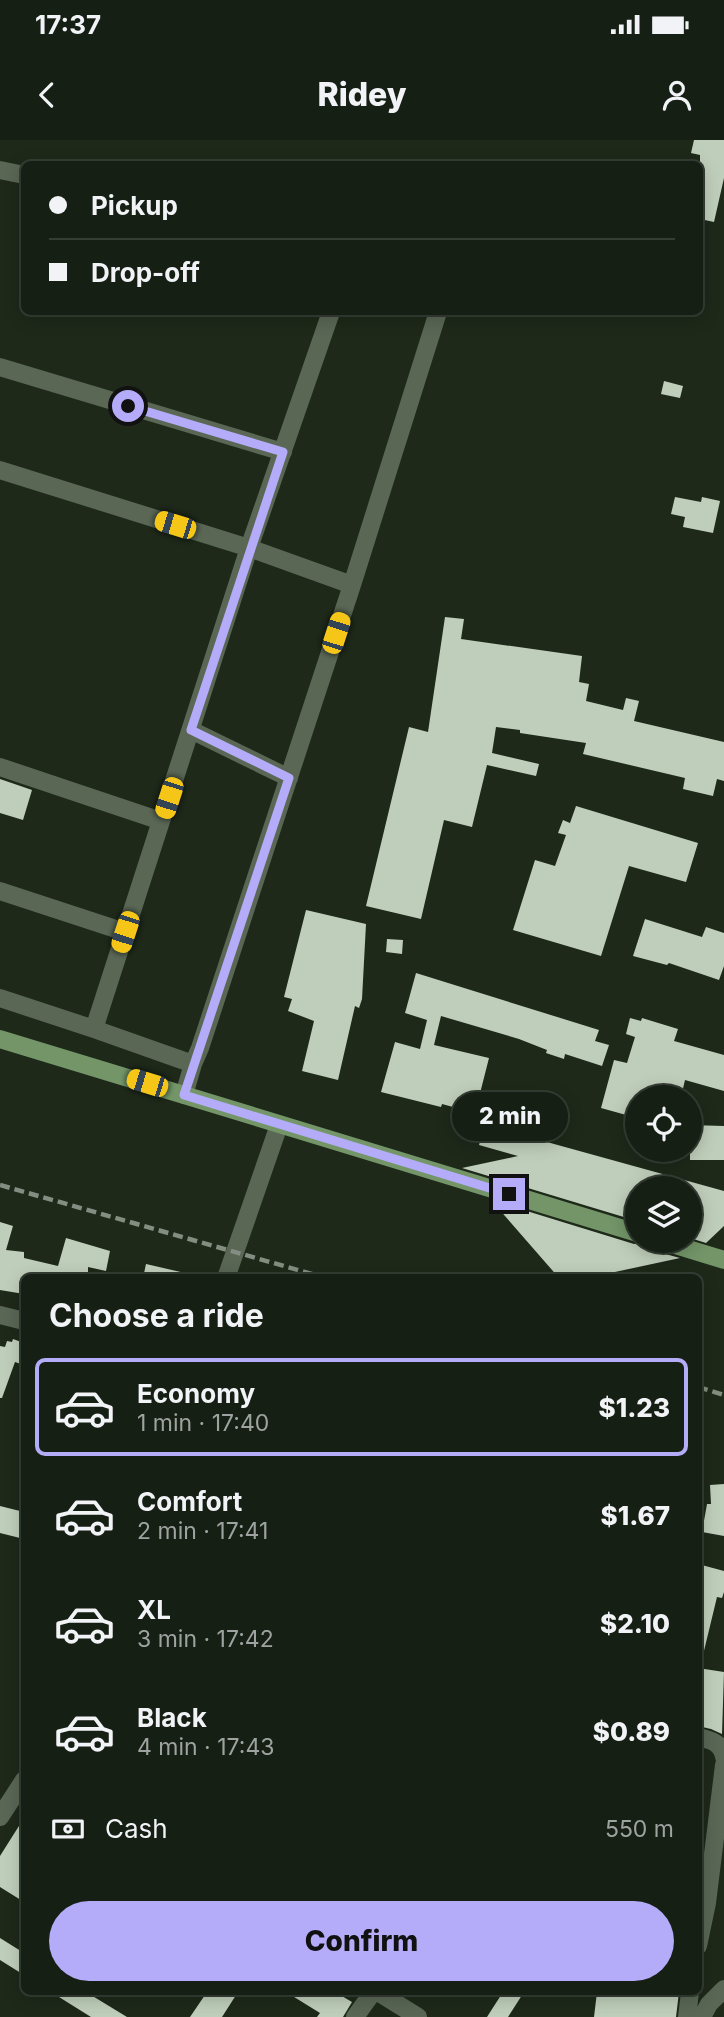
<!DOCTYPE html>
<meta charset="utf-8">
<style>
body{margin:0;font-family:Inter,sans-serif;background:#232c22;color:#f1f3f6;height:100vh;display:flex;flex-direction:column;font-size:26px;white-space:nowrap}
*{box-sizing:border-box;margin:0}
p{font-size:23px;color:#9ea2a0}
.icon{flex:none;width:38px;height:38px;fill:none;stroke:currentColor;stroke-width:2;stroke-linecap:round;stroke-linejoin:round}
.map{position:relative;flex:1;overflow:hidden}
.panel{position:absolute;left:21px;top:1134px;width:681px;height:721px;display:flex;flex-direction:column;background:#161f14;border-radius:10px;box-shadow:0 4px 18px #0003,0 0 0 2px #353d34}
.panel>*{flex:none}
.top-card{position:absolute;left:21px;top:21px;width:682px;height:154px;border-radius:10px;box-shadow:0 4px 18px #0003,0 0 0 2px #353d34;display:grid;align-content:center;height:154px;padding:0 28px;background:#161f14}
.tools{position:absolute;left:625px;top:945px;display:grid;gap:14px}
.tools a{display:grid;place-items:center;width:77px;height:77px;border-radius:50%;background:#161f14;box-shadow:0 4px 18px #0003,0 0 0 2px #353d34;font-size:35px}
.end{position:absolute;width:32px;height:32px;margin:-16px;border:9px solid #b4acf9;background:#111;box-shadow:0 0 0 4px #111}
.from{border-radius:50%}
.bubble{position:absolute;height:49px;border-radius:24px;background:#161f14;box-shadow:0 4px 18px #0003,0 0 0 2px #353d34;font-size:23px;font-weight:800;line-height:49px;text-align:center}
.car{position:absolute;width:21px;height:42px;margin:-21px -10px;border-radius:9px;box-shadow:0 0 5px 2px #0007;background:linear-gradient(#f5c518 24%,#345 0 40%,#f5c518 0 76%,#345 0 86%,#f5c518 0)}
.top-card b{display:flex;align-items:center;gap:24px;height:66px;font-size:26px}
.top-card b+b{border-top:2px solid #353d34}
.top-card i{width:18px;height:18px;background:#f1f3f6}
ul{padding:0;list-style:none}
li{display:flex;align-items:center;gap:21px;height:98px;margin:0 14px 10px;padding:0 14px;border:4px solid transparent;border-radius:10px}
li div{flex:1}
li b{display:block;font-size:26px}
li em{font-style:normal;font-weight:800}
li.active{border-color:#b4acf9}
li>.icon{width:63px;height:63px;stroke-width:1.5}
h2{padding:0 28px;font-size:32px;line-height:84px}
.pay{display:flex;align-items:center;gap:18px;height:77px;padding:0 28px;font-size:26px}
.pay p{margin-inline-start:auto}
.button{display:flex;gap:14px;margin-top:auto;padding:14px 28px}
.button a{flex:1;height:80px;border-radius:42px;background:#b4acf9;color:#111;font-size:28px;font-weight:800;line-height:80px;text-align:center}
.status{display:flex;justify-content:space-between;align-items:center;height:49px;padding:0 35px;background:#161f14;direction:ltr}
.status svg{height:19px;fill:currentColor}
header{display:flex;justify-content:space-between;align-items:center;height:91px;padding:0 28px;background:#161f14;font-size:32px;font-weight:800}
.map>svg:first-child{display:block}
</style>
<div class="status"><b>17:37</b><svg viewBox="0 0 49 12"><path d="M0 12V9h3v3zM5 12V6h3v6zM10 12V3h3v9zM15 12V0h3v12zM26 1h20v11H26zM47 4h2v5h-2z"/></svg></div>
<header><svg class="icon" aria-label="back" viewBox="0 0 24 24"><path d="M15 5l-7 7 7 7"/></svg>Ridey<svg class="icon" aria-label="person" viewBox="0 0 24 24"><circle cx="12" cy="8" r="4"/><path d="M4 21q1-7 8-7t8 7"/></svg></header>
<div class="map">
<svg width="724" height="1877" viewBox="0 0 724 1877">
<rect width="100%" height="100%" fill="#1e291a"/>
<!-- building -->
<path fill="#bfceba" d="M694,0H724V38L714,82L700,79V15L691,13Z
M664,241L683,246L680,258L661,254Z
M675,357L701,362L702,357L720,361L713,393L683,387L685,377L671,374Z
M445,477L464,479L461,499L582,516L579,542L589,544L586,561L623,570L626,558L639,561L634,581L724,602V641L717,639L713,656L683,649L685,638L583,614L586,603L520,593V590L496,587L492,613L539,624L536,636L487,625L472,687L444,680L421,779L366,766L409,587L428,592Z
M0,639L32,650L23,680L0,673Z
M576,666L698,703L686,742L629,726L601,816L513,790L535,720L555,726L566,695L558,693L563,680L570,683Z
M306,770L366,784L362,859L359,868L355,866L338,940L302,931L314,881L288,871L292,859L284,857Z
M645,779L702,797L706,787L724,793V826L719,840L669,823L667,825L633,816Z
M387,799L403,800L402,814L386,812Z
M416,833L599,890L595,901L609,905L602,926L565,914L564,919L546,913L547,910L519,899L441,876L434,905L489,918L475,973L442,964L441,967L381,952L395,902L420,909L427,880L405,873Z
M630,878L641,881L642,878L678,889L674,901L724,915V951L685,940L681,957H637V978L601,968L614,920L627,923L635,897L626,894Z
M485,985L724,1051V1086L706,1103L690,1098V1048H637V1081L462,1028L518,1016L479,1005Z
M690,985L724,986V1020H690Z
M491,1060L634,1104L651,1101L653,1108L658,1112L680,1118L587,1138H559Z
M0,1082L13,1086L6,1110L24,1112V1118L58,1126L66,1098L110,1111L106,1131L88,1127V1138H24V1154L0,1150Z
M146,1124L185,1133L184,1138H143Z
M13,1199L24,1203V1225L15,1222L2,1258H0V1206L5,1207L7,1201L12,1202Z
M724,1344V1396L702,1392L707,1364H711L710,1345Z
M0,1366L24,1372V1399L0,1393Z
M698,1424L724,1431V1452L722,1458L717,1457L703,1515H698Z
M698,1528L724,1532L722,1594L711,1589L698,1586Z
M24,1678V1724L20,1731L24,1734V1762L0,1747V1716Z
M0,1798L24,1813V1835L0,1820Z
M51,1852H86L127,1877H91Z
M207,1852H238L222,1877H190Z
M286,1852H335L352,1862L343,1877H317L320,1873Z
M503,1852H524L508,1877H487Z
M597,1852H679L676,1877H594Z"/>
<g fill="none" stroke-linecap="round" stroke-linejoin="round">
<!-- minor -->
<path stroke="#5a6755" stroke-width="18" d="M0,30L24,35
M0,227L283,312
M0,330L249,408L352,445
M191,590L289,638
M0,627L161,681
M0,751L125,792
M0,858L94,889L193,924L200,908L352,445L438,172
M94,889L249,408L331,172
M184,955L193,924
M226,1138L279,985
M0,1175L24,1181
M698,1597C711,1600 722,1603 724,1617
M0,1677L24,1640
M698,1760L707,1763L698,1806
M707,1763L724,1625
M378,1852L418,1877
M355,1877L373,1852
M687,1877L690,1852
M702,1877L709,1864L724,1849"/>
<!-- major -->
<path stroke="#739568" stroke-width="18" d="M0,899L637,1093
M662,1101L724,1120"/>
<!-- rail -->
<path stroke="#848d81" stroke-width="4.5" stroke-dasharray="10 5" stroke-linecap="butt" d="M0,1045L326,1138
M698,1247L724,1255"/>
</g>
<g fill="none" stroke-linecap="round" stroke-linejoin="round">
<!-- route -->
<path stroke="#b4acf9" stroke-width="9" d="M128,266L283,312L191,590L289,638L184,955L509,1054"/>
</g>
</svg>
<div class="tools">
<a><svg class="icon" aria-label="locate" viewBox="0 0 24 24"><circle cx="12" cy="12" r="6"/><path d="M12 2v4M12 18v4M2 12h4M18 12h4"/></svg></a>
<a><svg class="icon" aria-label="layers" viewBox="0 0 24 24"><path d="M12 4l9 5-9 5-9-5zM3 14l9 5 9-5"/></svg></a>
</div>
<i class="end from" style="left:128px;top:266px"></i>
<i class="end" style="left:509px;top:1054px"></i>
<div class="bubble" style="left:452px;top:952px;width:116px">2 min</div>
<i class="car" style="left:175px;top:385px;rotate:287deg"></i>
<i class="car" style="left:336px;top:493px;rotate:18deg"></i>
<i class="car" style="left:169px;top:658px;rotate:198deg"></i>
<i class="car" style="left:125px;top:792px;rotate:198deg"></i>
<i class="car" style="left:147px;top:943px;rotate:287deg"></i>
<div class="top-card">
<b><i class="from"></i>Pickup</b>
<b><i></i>Drop-off</b>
</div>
<section class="panel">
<h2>Choose a ride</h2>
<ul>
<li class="active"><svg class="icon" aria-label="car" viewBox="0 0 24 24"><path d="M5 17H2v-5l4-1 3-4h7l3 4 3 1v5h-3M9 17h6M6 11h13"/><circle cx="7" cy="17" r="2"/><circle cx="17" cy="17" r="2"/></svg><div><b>Economy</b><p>1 min · 17:40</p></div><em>$1.23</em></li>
<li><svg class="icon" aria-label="car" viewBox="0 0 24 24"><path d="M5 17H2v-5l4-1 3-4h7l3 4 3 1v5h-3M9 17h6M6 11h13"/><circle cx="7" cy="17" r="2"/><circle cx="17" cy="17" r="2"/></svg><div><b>Comfort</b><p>2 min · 17:41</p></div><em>$1.67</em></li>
<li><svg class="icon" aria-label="car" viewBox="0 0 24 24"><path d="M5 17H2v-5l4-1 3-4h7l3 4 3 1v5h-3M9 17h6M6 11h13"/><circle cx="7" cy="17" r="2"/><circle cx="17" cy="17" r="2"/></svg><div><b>XL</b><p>3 min · 17:42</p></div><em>$2.10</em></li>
<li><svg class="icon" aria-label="car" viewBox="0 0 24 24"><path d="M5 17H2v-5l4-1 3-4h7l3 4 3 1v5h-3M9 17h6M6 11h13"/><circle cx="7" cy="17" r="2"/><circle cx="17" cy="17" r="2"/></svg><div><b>Black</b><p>4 min · 17:43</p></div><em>$0.89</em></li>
</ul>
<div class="pay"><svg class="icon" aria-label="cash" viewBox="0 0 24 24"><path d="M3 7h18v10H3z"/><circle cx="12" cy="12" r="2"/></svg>Cash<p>550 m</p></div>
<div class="button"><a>Confirm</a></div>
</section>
</div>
